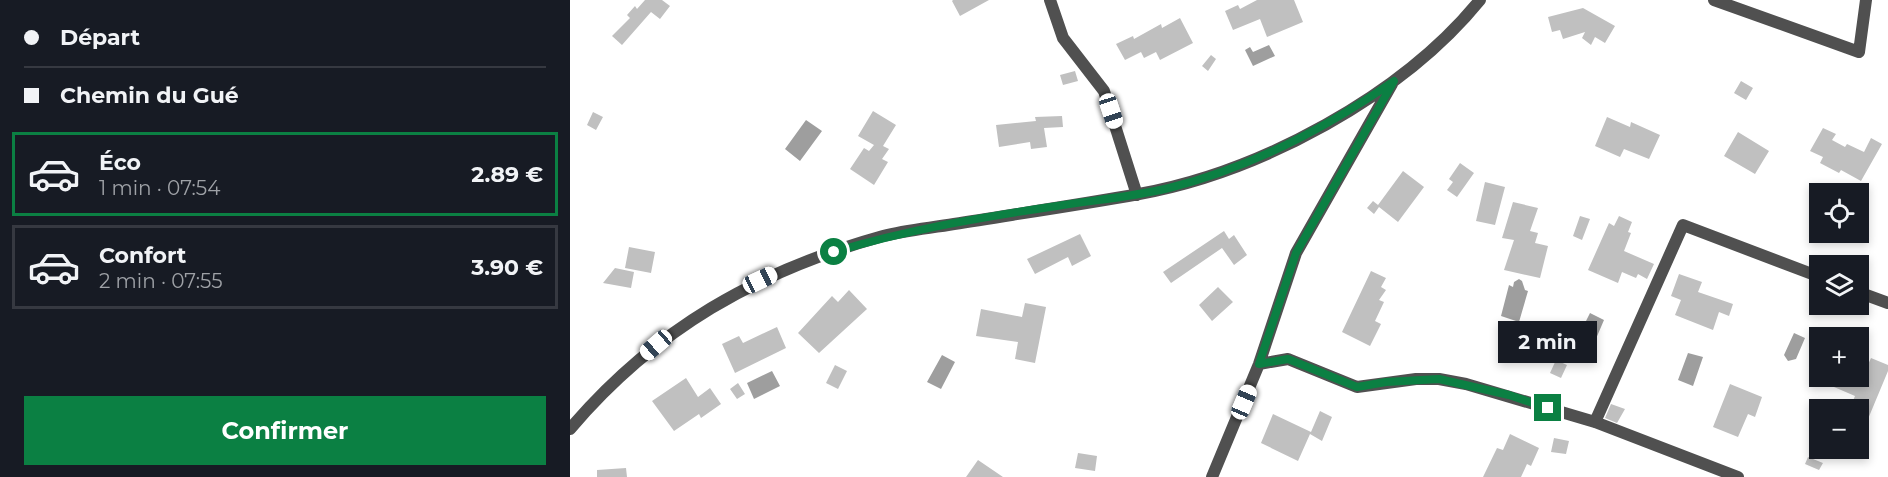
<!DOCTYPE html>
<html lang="fr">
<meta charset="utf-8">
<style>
body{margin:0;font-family:Montserrat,sans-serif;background:#20242c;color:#f1f3f6;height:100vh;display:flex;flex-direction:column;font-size:22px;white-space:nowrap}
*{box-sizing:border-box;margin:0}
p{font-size:20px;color:#9ea1a6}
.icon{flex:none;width:33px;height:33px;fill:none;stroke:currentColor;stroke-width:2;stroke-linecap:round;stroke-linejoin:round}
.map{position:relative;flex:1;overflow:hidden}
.side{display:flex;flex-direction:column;background:#171b24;width:570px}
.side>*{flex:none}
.guide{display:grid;align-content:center;height:132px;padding:0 24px;background:#171b24}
.fabs{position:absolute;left:1239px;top:183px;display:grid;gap:12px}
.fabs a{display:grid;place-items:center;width:60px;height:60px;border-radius:0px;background:#171b24;box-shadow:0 3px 9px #0003;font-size:30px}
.end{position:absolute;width:27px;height:27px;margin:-14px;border:8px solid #0b8043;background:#fff;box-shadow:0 0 0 3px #fff}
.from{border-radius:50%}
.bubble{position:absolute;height:42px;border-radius:0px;background:#171b24;box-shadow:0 3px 9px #0003;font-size:20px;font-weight:700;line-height:42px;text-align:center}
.car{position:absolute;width:18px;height:36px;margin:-18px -9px;border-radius:8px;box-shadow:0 0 4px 2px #0007;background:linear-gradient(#fff 24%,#345 0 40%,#fff 0 76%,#345 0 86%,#fff 0)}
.guide b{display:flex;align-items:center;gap:21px;height:57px;font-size:22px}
.guide b+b{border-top:2px solid #363941}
.guide i{width:15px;height:15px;background:#f1f3f6}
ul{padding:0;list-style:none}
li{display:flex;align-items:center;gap:18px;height:84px;margin:0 12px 9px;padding:0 12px;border:3px solid #363941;border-radius:0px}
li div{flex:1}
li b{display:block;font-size:22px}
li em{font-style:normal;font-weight:700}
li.on{border-color:#0b8043}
li>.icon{width:54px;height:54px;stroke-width:1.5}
.cta{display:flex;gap:12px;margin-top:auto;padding:12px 24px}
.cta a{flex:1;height:69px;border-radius:0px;background:#0b8043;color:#fff;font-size:24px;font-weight:700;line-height:69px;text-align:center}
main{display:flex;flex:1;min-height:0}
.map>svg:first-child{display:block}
</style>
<main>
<section class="side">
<div class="guide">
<b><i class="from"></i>Départ</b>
<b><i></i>Chemin du Gué</b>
</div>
<ul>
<li class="on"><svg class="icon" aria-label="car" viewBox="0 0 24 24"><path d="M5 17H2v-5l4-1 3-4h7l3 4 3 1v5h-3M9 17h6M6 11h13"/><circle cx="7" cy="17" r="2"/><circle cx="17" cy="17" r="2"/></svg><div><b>Éco</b><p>1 min · 07:54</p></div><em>2.89 €</em></li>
<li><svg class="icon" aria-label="car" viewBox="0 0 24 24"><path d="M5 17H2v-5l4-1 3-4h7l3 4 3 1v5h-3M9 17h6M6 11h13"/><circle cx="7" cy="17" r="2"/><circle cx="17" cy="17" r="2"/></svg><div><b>Confort</b><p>2 min · 07:55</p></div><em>3.90 €</em></li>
</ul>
<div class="cta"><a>Confirmer</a></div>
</section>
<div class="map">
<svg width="1318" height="477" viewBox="0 0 1318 477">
<rect width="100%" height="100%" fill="#fff"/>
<!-- water -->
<path fill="#9e9e9e" d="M699,45L705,56L683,66L675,50L680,47L683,52Z
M236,120L252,131L230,161L215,149Z
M949,279L952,281L955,290L958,291L949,322L931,316L939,285L943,287L944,282Z
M1020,313L1034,320L1022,348L1006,341Z
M1224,333L1235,338L1226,359L1218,361L1214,355Z
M1118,353L1133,357L1123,386L1108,380Z
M372,355L385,362L371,389L357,382Z
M202,371L210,386L184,399L177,383Z"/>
<!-- building -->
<path fill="#c0c0c0" d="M75,0H92L100,6L90,19L81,12L52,45L42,36L60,18L57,15L65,6L67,9Z
M383,0H419L390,16L382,1Z
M687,0H724L733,22L697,37L690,19L663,30L655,11L668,5L670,9Z
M1013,8L1045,26L1035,43L1025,37L1021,45L1012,38L1015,32L993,39L990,30L982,32L978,17Z
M610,18L623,43L590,60L586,52L574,58L571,52L555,60L546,44L563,36L564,39L591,24L592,28Z
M641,55L646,59L638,71L632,66Z
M505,71L508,81L493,85L490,75Z
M1171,81L1183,88L1176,100L1164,93Z
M303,111L326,125L313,146L319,149L312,159L318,162L304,185L280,169L294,148L299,151L304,145L288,136Z
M23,112L33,117L26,130L17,125Z
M492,116L493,127L474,128L477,147L461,149L460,142L429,147L426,125L466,121L465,117Z
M1037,117L1060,127L1061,122L1090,135L1079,159L1054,149L1050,157L1025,146Z
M1253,128L1266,134L1262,140L1275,147L1277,144L1294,152L1301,138L1312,144L1291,181L1271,170L1269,173L1250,163L1253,157L1240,151Z
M1168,132L1199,151L1185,174L1154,156Z
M890,163L904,173L887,197L877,190L883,182L879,179Z
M833,171L854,187L828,222L809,207L804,214L797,208L803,201L808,205Z
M915,182L935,187L925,225L906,221Z
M943,202L968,208L960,231L968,233L965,243L978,246L970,278L934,270L944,240L932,238Z
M1010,216L1020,219L1012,240L1003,236Z
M1049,216L1062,222L1058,232L1061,233L1054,251L1084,264L1077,279L1068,274L1066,278L1052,272L1048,283L1018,270L1039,223L1044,226Z
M654,231L659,239L664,235L677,255L664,265L652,248L601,283L593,272Z
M510,234L521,256L502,266L498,257L465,274L457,259Z
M59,247L85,252L81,273L55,268Z
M45,268L64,272L61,288L33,283Z
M801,271L816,278L811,287L816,290L809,300L814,302L805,321L811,324L800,346L772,332Z
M1109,274L1132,282L1128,292L1163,304L1159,316L1149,312L1143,330L1105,315L1111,300L1101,296Z
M648,287L663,302L642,321L629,305Z
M279,290L297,309L249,353L228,333L262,296L268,302Z
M455,303L476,307L465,363L445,359L448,342L406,336L411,309L452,317Z
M207,327L216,348L165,373L152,344L169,336L173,343Z
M1301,358L1318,365V371L1298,419L1288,415V410H1279L1285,396L1257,384L1260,376H1288V369L1295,371Z
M986,360L997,365L991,378L980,373Z
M265,365L277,371L268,389L256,383Z
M116,378L128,397L140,388L151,404L131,418L129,414L104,431L82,401Z
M168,383L175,394L167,399L160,389Z
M1160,384L1192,397L1185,417L1178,414L1168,437L1143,427Z
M1041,404L1055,409L1047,423L1035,418Z
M750,411L762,417L752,441L740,434L728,461L691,443L703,414L741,432Z
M940,434L969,448L961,466L957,464L951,477H913L927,448L933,450Z
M984,438L999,441L996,454L981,452Z
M508,453L527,456L525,471L505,468Z
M1238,457L1253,463L1249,470L1235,464Z
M408,460L433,477H396Z
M56,468L57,477H27V470Z"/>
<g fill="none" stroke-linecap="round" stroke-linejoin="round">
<!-- street -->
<path stroke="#505050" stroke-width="12" d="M480,0L493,38L534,91L567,195
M1144,0L1289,52L1296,0
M1288,292L1318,303
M689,364L718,359L787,387L846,379H869L896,384L1025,422L1168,477
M1025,422L1113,225L1250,277
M0,429C85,329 187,271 313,236C336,230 361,228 384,224C446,214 508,205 569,194C690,172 832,96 910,0
M642,477L689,364L726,253L822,84"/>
</g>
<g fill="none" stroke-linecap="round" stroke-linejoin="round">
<!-- route -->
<path stroke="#0b8043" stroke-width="8" d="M264,252C336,230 412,217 487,206C524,200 562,197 599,188C680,168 756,128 824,81L726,253L689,364L718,359L787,387L816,382L869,379L939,395L978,408"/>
</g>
</svg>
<div class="fabs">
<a><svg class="icon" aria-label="locate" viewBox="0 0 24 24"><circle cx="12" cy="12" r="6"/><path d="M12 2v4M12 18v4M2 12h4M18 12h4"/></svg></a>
<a><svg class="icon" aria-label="layers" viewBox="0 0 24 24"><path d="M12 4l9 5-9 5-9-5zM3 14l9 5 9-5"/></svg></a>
<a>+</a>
<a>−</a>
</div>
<i class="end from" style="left:264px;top:252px"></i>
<i class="end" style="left:978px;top:408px"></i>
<div class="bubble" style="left:928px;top:321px;width:99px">2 min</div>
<i class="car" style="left:541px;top:111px;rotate:162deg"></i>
<i class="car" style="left:190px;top:280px;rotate:65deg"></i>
<i class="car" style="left:86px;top:345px;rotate:229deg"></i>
<i class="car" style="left:674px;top:402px;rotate:23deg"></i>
</div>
</main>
